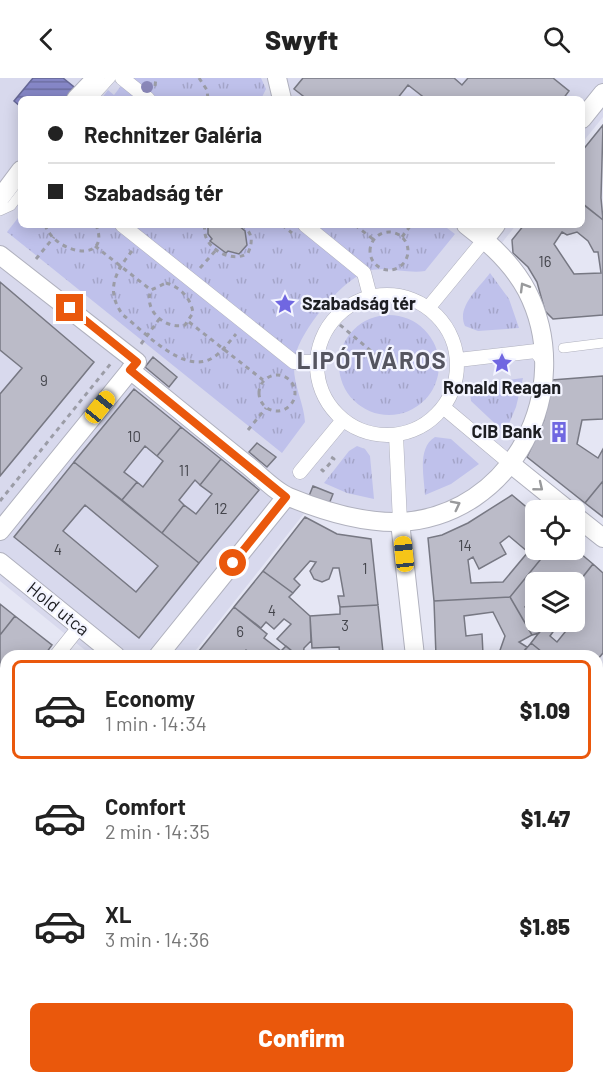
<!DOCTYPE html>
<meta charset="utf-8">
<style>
body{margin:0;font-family:Barlow,sans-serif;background:#f2f2f2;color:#222;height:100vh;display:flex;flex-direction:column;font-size:22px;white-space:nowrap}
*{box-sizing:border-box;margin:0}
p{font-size:20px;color:#767676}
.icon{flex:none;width:33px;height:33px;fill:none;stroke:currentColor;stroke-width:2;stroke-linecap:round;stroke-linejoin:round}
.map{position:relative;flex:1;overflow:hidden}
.panel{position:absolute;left:0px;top:572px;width:603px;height:434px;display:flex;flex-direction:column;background:#fff;border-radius:18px 18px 0 0;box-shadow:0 3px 15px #0003}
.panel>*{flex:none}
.banner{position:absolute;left:18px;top:18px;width:567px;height:132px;border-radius:9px;box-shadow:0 3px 15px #0003;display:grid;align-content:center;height:132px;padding:0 30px;background:#fff}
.fabs{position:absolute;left:525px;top:422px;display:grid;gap:12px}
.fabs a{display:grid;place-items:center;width:60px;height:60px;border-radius:9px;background:#fff;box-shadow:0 3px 15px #0003;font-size:30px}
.end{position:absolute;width:27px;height:27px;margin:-14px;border:8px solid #ea580c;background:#fff;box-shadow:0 0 0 3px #fff}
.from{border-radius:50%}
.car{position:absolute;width:18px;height:36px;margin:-18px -9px;border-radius:8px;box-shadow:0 0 4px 2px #0007;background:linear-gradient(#f5c518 24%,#345 0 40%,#f5c518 0 76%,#345 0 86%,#f5c518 0)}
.banner b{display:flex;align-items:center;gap:21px;height:57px;font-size:22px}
.banner b+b{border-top:2px solid #e0e0e0}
.banner i{width:15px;height:15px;background:#222}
ul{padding:10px 0 0;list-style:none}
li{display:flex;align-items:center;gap:18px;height:99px;margin:0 12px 9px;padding:0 18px;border:3px solid transparent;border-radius:9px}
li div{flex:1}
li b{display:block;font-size:22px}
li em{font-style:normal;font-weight:800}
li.selected{border-color:#ea580c}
li>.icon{width:54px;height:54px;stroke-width:1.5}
.cta{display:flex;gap:12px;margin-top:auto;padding:12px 30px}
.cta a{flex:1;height:69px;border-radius:9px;background:#ea580c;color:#fff;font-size:24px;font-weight:800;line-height:69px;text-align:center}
header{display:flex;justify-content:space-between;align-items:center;height:78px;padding:0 30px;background:#fff;font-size:27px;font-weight:800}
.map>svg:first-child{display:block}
</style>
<header><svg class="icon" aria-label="back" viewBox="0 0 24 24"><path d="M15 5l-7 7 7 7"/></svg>Swyft<svg class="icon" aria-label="search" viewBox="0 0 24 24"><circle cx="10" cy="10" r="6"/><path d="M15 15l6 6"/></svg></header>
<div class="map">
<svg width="603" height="1004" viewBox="0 0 603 1004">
<defs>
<pattern id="grass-tufts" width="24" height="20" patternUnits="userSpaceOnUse" patternTransform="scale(1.5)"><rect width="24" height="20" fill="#bfc1eb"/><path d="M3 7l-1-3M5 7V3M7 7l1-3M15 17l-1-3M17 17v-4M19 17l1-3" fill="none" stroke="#a4a5c9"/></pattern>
<pattern id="water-rules" width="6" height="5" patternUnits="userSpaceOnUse" patternTransform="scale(1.5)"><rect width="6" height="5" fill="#8687c7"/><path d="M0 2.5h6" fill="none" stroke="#6d6ea1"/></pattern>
</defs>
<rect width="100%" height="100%" fill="#e5e6f4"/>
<!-- built -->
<path fill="#d8d9ed" d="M0,0H603V39L582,65V21H21V147H516L501,166L551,294L510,400L395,451H364L306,433L192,577H91L0,503Z
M603,650V851L597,846V657Z"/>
<!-- grass -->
<path fill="url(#grass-tufts)" d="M127,0H261L266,11L261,21H101L108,12L114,17Z
M21,136V147H443L455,156L425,193C406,196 383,187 365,194C339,205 295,258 294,286C293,307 304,325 305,344L282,375L7,154Z
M490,195L509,221L519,250L478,253L465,248C456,229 479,210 490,195Z
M339 287a50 50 0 1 1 100 0a50 50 0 1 1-100 0Z
M523,300L516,329L505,355L471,323L470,314L476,306Z
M435,359L451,361L479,386L451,406L425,417C424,398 417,370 435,359Z
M357,368L365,371L370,378L374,421L347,415L324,405L349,373Z"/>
<!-- water -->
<path fill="url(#water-rules)" stroke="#666896" stroke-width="1.5" d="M33,0H63L74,9L65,21H21V29L14,23Z"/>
<!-- building -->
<path fill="#bbbbc8" stroke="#777883" stroke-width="1.5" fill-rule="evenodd" d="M303,0H454L462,7L468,0H553L569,13L563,21H426L408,7L397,21H307L294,11Z
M603,47L601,120L603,142L582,125V73Z
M585,128L603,142V237L553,241L545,233L537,204L528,189L513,175L512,162L524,147H582V131ZM562,154L567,157L577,154L588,163L594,174H598L601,195L574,196L554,166Z
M208,147H238L245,153L247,167L239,176L228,173L226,175L210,163L212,161L208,156Z
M0,204L94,284L0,398V316L22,290L0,272Z
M153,279L177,299L169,309L145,289Z
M603,298V341L582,342L577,366L598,380L603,371V403L585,425L527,379L544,342L552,302Z
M134,311L181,349L157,378L145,368L124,394L137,404L122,422L74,384Z
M181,349L221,381L200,407L195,402L179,422L184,427L162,455L122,422L137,404L143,409L163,383L157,378Z
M257,365L276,379L267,389L249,374Z
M221,381L259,412L199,485L162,455L184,427L196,436L212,416L200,407Z
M74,384L199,485L139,560L14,459ZM85,427L158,488L136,514L63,453Z
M603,403V439L585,425Z
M313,408L333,416L329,426L309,418Z
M512,417L536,437V471H549L510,519L434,523L428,460L442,457L468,445ZM509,458L528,474L503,504L471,505L468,482L473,479L479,491L506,476L500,465Z
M305,439L337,456L371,461L378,527L340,529L338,518H344L339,490H333L329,501L322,504L314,501L310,493L316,484L310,483L294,501L300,507L293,515L263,493Z
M574,470L593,486L574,510V504H536V517L525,529L536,537V543H548L539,555L532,557L510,519L549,471Z
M593,486L603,495V575L597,582V578H547L531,565L548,543H561L550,558L557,564L574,543L583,531L574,525V510Z
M263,493L293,515L289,519L310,538L311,563L304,570L303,578H298L277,561L291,546L284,541L274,551L266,544L261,550L234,529Z
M510,519L532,557L519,564L527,569L520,578H498L505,558L493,534L464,538L466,558L482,556L483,576L436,578L434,523Z
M0,526L15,538L0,557Z
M378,527L383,574L340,577L339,569L312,570L310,538L340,536V529Z
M234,529L267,556L264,560L281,573L286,568L298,578H254L246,572L241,578H195Z
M15,538L52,567L44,578H6V623L0,631V557Z
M531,565L547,578H520Z
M383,574L384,578H334L340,577Z
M6,663V677L0,672Z
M0,672L6,677V703L0,710Z
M6,703V779L0,774V710Z
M597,708L603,713V758L600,756L597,760Z
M597,822L601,825L603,823V851L597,846Z
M6,840V875L0,882V847Z
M597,846L603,851V879L597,887Z
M6,875V910L0,905V882Z
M0,905L6,910V951L0,958Z
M603,928V956L597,951V935Z
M6,951V976L0,971V958Z
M6,985V999H21L27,1004H0V991Z
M597,991L603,996V1004H547L551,999H597Z
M33,999H67L69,1001L66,1004H38Z
M71,999H143L138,1004H66Z
M164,999H218L224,1004H170Z
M317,999H371L367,1004H313Z
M385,999H412L408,1004H389Z
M412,999H417L424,1004H408Z
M417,999H451L449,1002L451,1004H424Z
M474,999H498L504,1004H476L478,1002Z"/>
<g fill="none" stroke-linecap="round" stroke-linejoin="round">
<defs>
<path id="service" d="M92,21L111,0
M0,133L11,128L21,115
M563,270L603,265"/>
<path id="pedestrian" d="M122,0L148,21
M122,147L294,284H316
M305,147L364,195L370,218
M317 287a70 70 0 1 1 140 0a70 70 0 1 1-140 0Z
M429,229L485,161
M458,282L536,273L545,285
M443,329L511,386
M396,357L400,444
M300,394L343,342
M56,578L80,548
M0,645L6,638"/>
<path id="minor" d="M277,0L282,21
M76,21L96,0
M582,41L603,15
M0,120L21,92
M485,161L496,147
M0,177L137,284L0,453
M130,292C169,323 207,355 246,386C259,396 274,413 289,419C323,433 362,445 399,444C513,439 577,311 527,213C513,186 490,165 466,147
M511,386L568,432
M574,437L603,460
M400,444L415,578
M0,484L116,578
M158,578L286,419
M597,644L603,637
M597,681L603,686
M0,795L6,800
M597,914L603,907
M597,967L603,972
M242,999L248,1004
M286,1004L290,999
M525,1004L529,999"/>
</defs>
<!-- service casing -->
<use href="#service" stroke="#b0b1be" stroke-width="10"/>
<!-- pedestrian casing -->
<use href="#pedestrian" stroke="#b0b1be" stroke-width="15"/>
<!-- minor casing -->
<use href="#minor" stroke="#b0b1be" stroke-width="20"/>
<!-- path -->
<path stroke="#9b9ca6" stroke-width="3" stroke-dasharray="4.5 4.5" stroke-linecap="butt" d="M199,0L207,12L208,21
M155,8L156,0
M45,147C56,177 112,186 96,147
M205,147C200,168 231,187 248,175C253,164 253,155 242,147
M282,147L292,155
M355,147L374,162
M370 173a19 19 0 1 1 38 0a19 19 0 1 1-38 0Z
M402,159L411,147
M95,168L151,212
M132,173C115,194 105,213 123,237C145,254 185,299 214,279C223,273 229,264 236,256
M36,181L54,159
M200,190L217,171
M166,205C180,209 191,220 193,235L185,247C164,252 143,231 151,212Z
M333,241L377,278
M189,244L263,302
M141,266L160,240
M259 315a18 18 0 1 1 36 0a18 18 0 1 1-36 0Z
M248,352L266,330
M321,391L323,393L334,381L331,379
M0,423L112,284"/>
<!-- service -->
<use href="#service" stroke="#fff" stroke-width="9"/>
<!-- pedestrian -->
<use href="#pedestrian" stroke="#fff" stroke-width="14"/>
<!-- minor -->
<use href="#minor" stroke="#fff" stroke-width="18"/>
</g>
<!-- trees -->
<circle fill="#8a87b9" cx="147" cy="9" r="6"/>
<!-- one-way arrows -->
<defs><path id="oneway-chevron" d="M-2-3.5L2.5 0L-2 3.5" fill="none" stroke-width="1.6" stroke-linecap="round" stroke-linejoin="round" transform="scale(1.5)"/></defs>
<g stroke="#999a9c">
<use href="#oneway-chevron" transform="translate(524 209) rotate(-121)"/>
<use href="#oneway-chevron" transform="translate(539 409) rotate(39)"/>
<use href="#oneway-chevron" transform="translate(456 427) rotate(-27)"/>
</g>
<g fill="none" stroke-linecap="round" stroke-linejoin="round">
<!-- route -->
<path stroke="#ea580c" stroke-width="8" d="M70,230L137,284L130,292L286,419L233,485"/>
</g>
<!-- icons -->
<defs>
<symbol id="sight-bare" viewBox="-9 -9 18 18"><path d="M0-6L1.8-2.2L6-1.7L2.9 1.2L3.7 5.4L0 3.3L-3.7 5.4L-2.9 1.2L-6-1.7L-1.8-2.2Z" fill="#7067e1" stroke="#f3f4ff" stroke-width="2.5" paint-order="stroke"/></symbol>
<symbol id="building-bare" viewBox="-9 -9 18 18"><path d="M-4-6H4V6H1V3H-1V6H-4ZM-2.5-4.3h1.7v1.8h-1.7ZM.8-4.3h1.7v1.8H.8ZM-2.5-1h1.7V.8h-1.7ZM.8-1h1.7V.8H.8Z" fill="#7067e1" stroke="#f3f4ff" stroke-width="2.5" paint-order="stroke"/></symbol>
</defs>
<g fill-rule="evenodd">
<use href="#sight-bare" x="270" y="211" width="30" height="30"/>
<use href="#sight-bare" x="487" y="270" width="30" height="30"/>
<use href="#building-bare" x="544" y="339" width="30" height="30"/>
</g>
<g text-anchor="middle" stroke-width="4.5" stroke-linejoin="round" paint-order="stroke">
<!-- number labels -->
<g font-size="15" fill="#44454c">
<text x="545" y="189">16</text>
<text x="44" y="308">9</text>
<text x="134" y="364">10</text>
<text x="184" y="398">11</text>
<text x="221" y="436">12</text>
<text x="465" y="473">14</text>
<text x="58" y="477">4</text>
<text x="365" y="496">1</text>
<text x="272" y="538">4</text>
<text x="345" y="553">3</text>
<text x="240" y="559">6</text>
</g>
<!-- poi labels -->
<g font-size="18" font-weight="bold" fill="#1d1e22" stroke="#f3f4ff" text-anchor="start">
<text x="302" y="232">Szabadság tér</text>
<text x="502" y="316" text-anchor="middle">Ronald Reagan</text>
<text x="542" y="360" text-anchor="end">CIB Bank</text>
</g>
<!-- street labels -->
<g font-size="18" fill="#1d1e22" stroke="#f3f4ff">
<text transform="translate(58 531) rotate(39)" y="6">Hold utca</text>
</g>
<!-- district labels -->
<g font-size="24" font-weight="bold" letter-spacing="1.5" fill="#555560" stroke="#f3f4ff">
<text x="372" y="291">LIPÓTVÁROS</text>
</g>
</g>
</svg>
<div class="fabs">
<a><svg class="icon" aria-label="locate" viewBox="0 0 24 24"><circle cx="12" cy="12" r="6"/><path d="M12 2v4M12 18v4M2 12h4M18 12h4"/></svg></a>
<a><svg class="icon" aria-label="layers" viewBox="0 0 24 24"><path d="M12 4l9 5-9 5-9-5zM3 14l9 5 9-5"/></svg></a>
</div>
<i class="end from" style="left:233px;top:485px"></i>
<i class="end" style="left:70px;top:230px"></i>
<i class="car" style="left:100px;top:329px;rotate:39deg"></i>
<i class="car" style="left:404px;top:476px;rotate:354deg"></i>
<div class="banner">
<b><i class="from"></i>Rechnitzer Galéria</b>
<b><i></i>Szabadság tér</b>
</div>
<section class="panel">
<ul>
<li class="selected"><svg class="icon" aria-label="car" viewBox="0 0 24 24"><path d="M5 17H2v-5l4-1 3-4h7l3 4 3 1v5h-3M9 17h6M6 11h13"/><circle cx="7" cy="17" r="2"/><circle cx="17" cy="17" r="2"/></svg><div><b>Economy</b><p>1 min · 14:34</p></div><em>$1.09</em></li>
<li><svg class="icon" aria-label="car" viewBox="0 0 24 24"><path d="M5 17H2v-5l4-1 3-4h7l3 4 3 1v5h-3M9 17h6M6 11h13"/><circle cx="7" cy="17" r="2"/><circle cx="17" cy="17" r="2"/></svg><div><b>Comfort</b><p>2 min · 14:35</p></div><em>$1.47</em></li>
<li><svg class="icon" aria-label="car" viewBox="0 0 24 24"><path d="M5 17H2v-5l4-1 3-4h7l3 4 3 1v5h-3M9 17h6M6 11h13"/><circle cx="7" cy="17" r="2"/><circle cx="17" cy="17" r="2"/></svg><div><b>XL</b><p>3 min · 14:36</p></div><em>$1.85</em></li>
</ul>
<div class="cta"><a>Confirm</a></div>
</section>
</div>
